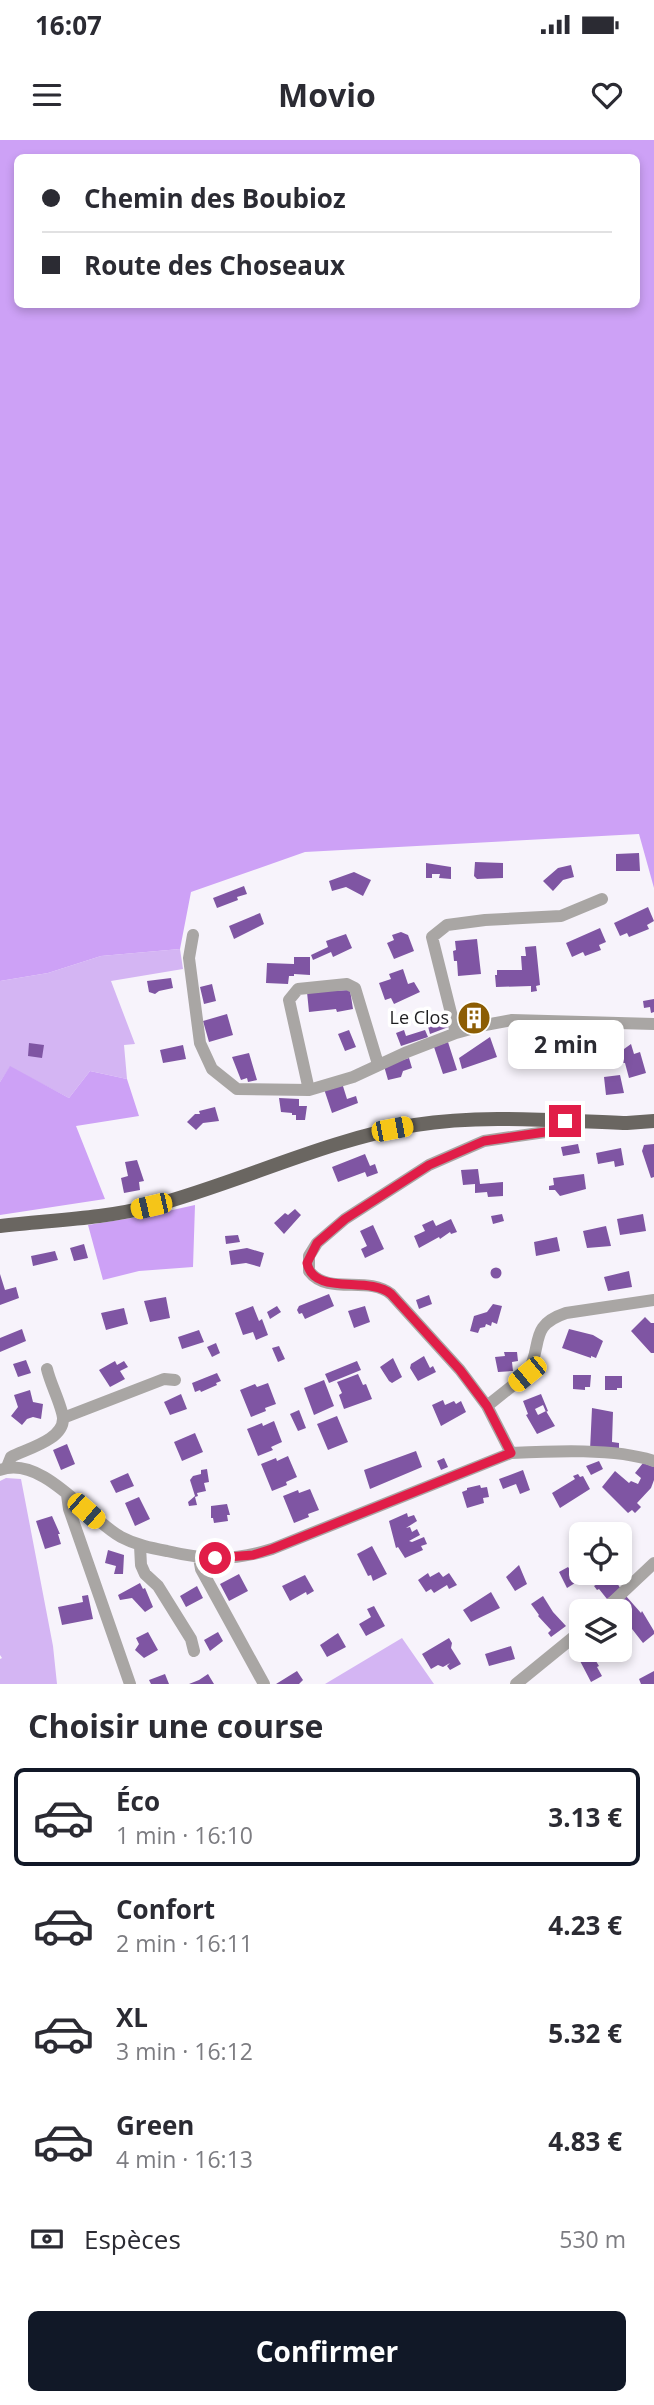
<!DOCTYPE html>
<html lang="fr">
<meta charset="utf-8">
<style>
body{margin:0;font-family:"Open Sans",sans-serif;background:#f2f2f3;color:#2b2b33;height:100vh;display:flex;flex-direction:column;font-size:26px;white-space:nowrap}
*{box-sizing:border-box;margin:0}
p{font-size:23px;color:#7c7c81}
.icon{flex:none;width:38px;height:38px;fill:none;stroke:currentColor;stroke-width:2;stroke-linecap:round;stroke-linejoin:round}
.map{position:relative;height:1544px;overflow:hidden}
.sheet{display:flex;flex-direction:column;background:#fff;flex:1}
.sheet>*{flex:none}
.top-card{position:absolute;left:14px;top:14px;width:626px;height:154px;border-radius:10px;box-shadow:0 4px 10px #0003;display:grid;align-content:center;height:154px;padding:0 28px;background:#fff}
.tools{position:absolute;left:569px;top:1382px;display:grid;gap:14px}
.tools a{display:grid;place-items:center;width:63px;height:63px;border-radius:10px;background:#fff;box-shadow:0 4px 10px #0003;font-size:35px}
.end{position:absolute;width:32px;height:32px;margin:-16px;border:9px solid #e11d48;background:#fff;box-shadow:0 0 0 4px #fff}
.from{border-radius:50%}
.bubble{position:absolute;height:49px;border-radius:10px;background:#fff;box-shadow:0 4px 10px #0003;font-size:23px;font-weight:700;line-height:49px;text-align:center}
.car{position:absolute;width:21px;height:42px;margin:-21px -10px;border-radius:9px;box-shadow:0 0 5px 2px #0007;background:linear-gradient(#f5c518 24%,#345 0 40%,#f5c518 0 76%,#345 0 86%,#f5c518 0)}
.top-card b{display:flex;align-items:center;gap:24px;height:66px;font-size:26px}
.top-card b+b{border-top:2px solid #e1e1e2}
.top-card i{width:18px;height:18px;background:#2b2b33}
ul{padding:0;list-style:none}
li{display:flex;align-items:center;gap:21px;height:98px;margin:0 14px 10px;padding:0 14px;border:4px solid transparent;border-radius:10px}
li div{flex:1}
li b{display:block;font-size:26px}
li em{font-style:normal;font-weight:700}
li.current{border-color:#111827}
li>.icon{width:63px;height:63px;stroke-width:1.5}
h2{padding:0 28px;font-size:32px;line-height:84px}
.pay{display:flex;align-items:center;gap:18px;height:77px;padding:0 28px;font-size:26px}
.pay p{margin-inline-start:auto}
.primary-button{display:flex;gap:14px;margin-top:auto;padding:14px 28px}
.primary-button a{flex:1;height:80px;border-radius:10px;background:#111827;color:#fff;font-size:28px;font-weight:700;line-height:80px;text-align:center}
.status{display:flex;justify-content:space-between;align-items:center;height:49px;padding:0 35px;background:#fff;direction:ltr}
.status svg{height:19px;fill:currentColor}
header{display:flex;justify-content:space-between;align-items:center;height:91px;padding:0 28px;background:#fff;font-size:32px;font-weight:700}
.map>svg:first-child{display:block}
</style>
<div class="status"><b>16:07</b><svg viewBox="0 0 49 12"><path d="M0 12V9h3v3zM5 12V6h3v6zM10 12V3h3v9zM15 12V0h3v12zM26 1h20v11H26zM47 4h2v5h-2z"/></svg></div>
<header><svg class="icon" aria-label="menu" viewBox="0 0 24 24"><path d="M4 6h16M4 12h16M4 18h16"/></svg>Movio<svg class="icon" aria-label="heart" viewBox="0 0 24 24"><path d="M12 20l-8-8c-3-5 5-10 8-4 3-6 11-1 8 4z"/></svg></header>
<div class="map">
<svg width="654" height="1544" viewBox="0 0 654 1544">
<rect width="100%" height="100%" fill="#f7f3fb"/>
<!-- green -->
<path fill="#d4b5f3" d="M180,809L183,829L111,841L135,904L124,905L127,939L90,931L69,958L10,927L0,942V841L48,833L101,816Z
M6,1338L21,1339L53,1506L57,1544H0V1519L2,1518L0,1515V1341Z
M402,1498L434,1544H325Z"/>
<!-- forest -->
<path fill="#cda1f6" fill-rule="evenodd" d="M0,0H654V748L639,694L305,712L191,752L180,809L101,816L48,833L0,841ZM18,18H637V164H18Z
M10,926L69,958L90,931L127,939L139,976L76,986L105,1059L0,1075V942Z
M195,1065L193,1127L139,1131L103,1140L88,1085L150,1075Z"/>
<!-- building -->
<path fill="#7f55a3" d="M639,713L640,731H616V714Z
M475,722L503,723V738L477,739L474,736Z
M426,723L451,727V739L439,738L440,734H432V738H426Z
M571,725L574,737L563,740L553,751L543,741L558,728Z
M354,732L371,740L363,756L346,747L332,751L329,741Z
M244,746L247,754L237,757L238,760L217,768L213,758Z
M648,767L654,781L647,785L649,789L629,797L627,793L620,796L614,783Z
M260,773L264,784L234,799L229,786Z
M600,788L606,802L599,805L601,810L585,816L583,812L572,817L566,803Z
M401,792L408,795L414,811L394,819L387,803L394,800L392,795Z
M346,794L352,808L333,817L331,812L313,820L311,815L328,807L326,801Z
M477,799L481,834L458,836L457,821H454L453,811L456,810L455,801Z
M536,806L540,845L536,846L537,851L531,852V846L496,847L495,835H497V830H522L521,816H526L525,807Z
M294,817H310V835L294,834V836H289L288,844L266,843L267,823L294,824Z
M403,829L408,844L414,842L420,852L394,864L391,858L385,860L379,843L391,839L389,834Z
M171,838L173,848L159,851L155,854L149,852L147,841Z
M212,844L216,861L204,864L200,847Z
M350,850L353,869L337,872L336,869L309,872L307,852Z
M654,859V872L651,873L650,867L644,868L643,861Z
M432,872L435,878L446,873L451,886L430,894L425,875Z
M227,874L233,895L209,902L203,881Z
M349,890L356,907L345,911L338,894Z
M404,890L406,896L425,890L428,897L401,906L396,893Z
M513,896H534V906L513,907Z
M490,897L497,917L462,929L459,918Z
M448,902L457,930L443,934L434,907Z
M552,902H565V916H552Z
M29,903L44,905L42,918L28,916Z
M631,904L634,914L640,912L646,933L629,938L625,923L602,922L603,908L624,909Z
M183,905L186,919L163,923L160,910Z
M249,913L257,940L248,942L247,938L241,940L232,917Z
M409,918L412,928L403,931L401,937L388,940L384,926Z
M620,935L624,953L606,955L604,937Z
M342,943L347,959L356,956L358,963L332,973L324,949Z
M279,958L299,959V966H307L305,980H296V975H292V973L281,972Z
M215,967L219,981L203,983L196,990L187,982L195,974H200L199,971Z
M578,1004L580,1013L563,1016L561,1007Z
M654,1004V1037L651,1038L642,1011L644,1005Z
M621,1008L624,1025L615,1027L614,1021L598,1024L596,1013Z
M365,1014L370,1026L375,1024L378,1033L367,1037L365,1032L338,1042L332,1027Z
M137,1020L144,1041L139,1042L140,1050L124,1053L121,1038L128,1036L125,1022Z
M478,1029L480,1044L503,1042V1056L488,1057L487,1052L475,1053V1044L463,1045L461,1030Z
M584,1034L586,1049L560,1056L555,1050H549V1046L554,1045L553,1038Z
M295,1069L301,1075L284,1094L274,1083L285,1073L288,1075Z
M502,1074L504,1081L493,1084L491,1076Z
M643,1074L646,1091L620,1095L617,1079Z
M451,1079L457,1092L451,1094L450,1092L440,1099L439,1097L419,1108L414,1096L425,1091L422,1085L433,1080L436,1086Z
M373,1085L384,1109L365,1118L361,1109L367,1106L360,1091Z
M606,1086L611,1106L587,1108L583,1091Z
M238,1095L240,1102L226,1104L225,1096Z
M557,1097L560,1111L536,1116L534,1102Z
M84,1104L88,1118L74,1121L70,1108Z
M247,1108L264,1113L260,1127L246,1123L231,1125L229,1111Z
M55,1111L58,1120L33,1126L31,1116Z
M490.5 1133a5.5 5.5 0 1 1 11 0a5.5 5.5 0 1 1-11 0Z
M629,1131L632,1147L608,1151L604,1137Z
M0,1134L5,1150L16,1147L19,1158L0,1165Z
M329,1154L334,1166L305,1179L302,1173L299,1174L297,1170L299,1166Z
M429,1155L432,1164L419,1169L416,1160Z
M166,1157L170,1178L150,1182L144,1161Z
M493,1164L502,1166L497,1184L492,1182L491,1186L486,1184L485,1187L480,1188L478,1193L470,1191L474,1176L487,1172Z
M253,1166L259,1181L262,1179L268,1195L256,1200L253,1192L243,1195L235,1173Z
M277,1166L281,1172L270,1179L267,1172Z
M365,1166L370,1182L354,1188L348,1171Z
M124,1168L128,1184L106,1190L101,1173Z
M645,1177L651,1183H654V1213H651L631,1191Z
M22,1189L26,1201L0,1212V1198Z
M569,1189L593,1195L603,1201L596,1218L591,1216V1218L562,1208Z
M199,1190L204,1202L182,1209L178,1197Z
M216,1203L220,1213L212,1217L207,1207Z
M279,1206L285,1219L278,1222L272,1208Z
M504,1212H517L518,1221L512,1222L513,1231L498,1232L495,1217L505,1216Z
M424,1216L430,1228L433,1226L436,1232L418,1241L410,1228L411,1224Z
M393,1218L402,1237L392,1243L389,1241L380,1227Z
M26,1220L31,1233L18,1237L13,1224Z
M115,1221L117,1225L124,1221L128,1227L120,1231L125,1239L110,1247L99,1230Z
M357,1221L361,1230L329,1243L325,1234Z
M217,1233L221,1241L216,1243L217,1245L201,1252L200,1250L195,1252L192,1243Z
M358,1234L363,1245L366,1244L372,1259L344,1269L339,1255L342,1253L337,1242Z
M573,1235H591L590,1247H585V1250L573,1249Z
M605,1236H622V1248H617V1250H605Z
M324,1240L334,1266L314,1275L304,1248Z
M268,1243L276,1264L265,1268L266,1271L251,1277L240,1250L255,1244L257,1247Z
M30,1250L33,1262L43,1264L41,1279L33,1277L27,1279L22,1285L11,1276L18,1267L14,1255Z
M181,1254L187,1269L170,1275L164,1262Z
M541,1254L548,1271L546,1272L543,1265L535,1269L538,1275L546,1271L555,1286L537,1294L526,1275L528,1274L523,1261Z
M443,1260L445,1265L454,1261L456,1264L461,1261L466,1272L441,1286L432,1265Z
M592,1268L613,1272L612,1302L619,1303V1310H590Z
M299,1270L306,1288L298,1291L290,1274Z
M337,1276L348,1302L328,1310L317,1284Z
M274,1281L282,1302L271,1307L273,1310L258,1316L247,1289L262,1283L263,1286Z
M195,1293L203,1312L182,1321L174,1302Z
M67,1304L75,1324L61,1330L53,1310Z
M416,1311L422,1327L370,1349L364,1330Z
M288,1316L297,1337L286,1342L287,1345L272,1351L261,1324L276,1318L277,1321Z
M444,1318L448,1327L441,1330L437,1321Z
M599,1321L603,1329L591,1335L586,1326Z
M643,1323L654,1327V1340L651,1348L637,1363L641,1367L635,1373L632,1370L628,1373L602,1347L615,1331L629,1343L631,1341L638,1344L641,1338L635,1333Z
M207,1329L209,1342L204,1343L206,1351L197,1353L198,1356L195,1357L197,1365L189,1366L188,1362L195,1356L190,1340L193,1336L201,1334V1330Z
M523,1330L530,1350L520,1354L516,1344L503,1349L499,1339Z
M128,1333L134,1346L116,1353L110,1341Z
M578,1334L580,1337L583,1336L590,1349L560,1368L552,1353L575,1339L573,1336Z
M480,1345L481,1348L487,1347L489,1357L483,1358L484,1363L467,1368L462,1352L467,1350V1348Z
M310,1349L319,1370L308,1374L309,1377L294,1383L283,1356L298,1350L299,1353Z
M139,1357L150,1379L135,1386L125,1363Z
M227,1364L230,1375H227L228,1381L214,1383L213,1378H211V1366Z
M407,1373L408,1377L414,1375L417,1381L406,1388L410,1387L412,1392L417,1389L420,1395L409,1401L412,1402L424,1397L427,1404L421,1406L423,1410L405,1418L398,1407L396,1408L389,1381Z
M52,1376L60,1394H58L61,1404L45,1409L36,1381Z
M372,1406L387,1434L373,1441L371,1435L368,1436L357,1414Z
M108,1410L124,1415L123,1434H114L116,1426L105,1423Z
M519,1425L527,1444L515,1451L506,1437Z
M568,1427L574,1435L578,1432L583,1438L567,1448L559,1432Z
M439,1432L443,1437L449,1433L457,1445L449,1449L447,1445L434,1453L431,1449L426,1452L418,1440L428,1433L430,1437Z
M598,1433H610L621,1449L607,1459L599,1449L597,1450L594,1446L597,1444L592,1437Z
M239,1434L248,1451L229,1461L220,1444Z
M305,1435L314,1451L307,1455L306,1452L290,1461L282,1446Z
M140,1443L143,1449L145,1448L153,1467L145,1472L132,1458L120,1460L118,1455Z
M197,1446L203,1458L186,1467L180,1456Z
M491,1452L500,1468L471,1482L463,1470Z
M88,1455L93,1479L62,1485L58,1467L83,1462L82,1456Z
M543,1456L553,1472L566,1486L551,1497L548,1493L551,1490L538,1476L539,1475L531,1464Z
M626,1456L641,1473L642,1471L654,1491V1494L643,1503L614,1466Z
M374,1466L385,1486L366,1496L359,1484L371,1477L367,1469Z
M148,1492L158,1510L144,1518L135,1510L139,1504L136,1498Z
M218,1492L223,1501L210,1511L204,1500Z
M338,1493L346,1507L327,1517L320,1505Z
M449,1498L452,1503L451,1508L461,1524L450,1530L447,1526L450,1523L443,1527L438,1525L431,1529L422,1514Z
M511,1506L515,1519L489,1526L485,1514Z
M591,1513L599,1526L597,1527L602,1536L591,1542L579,1519Z
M297,1531L303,1540L299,1544H276Z
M654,1531V1544H641L639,1539Z
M165,1534L169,1544H151L149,1540Z
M208,1534L214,1544H189L199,1540Z"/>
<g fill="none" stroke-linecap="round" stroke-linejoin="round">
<!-- minor -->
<path stroke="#a9a6a4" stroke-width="12" d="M193,795L189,818L200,903L212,929L237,949L309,950L353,937L407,912L456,893L485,885L512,880L654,884
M456,893L432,797L447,785L485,780L561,776L602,759
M309,950L289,860L298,849L347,844L355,848L378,924
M565,981L562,988L559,990L484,1001L429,1025L345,1079L317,1103L309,1116V1131C328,1156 368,1135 391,1154L460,1230L487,1266L511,1313C552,1311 616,1308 654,1321
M487,1266L527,1234C544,1206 527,1186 566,1173L654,1160
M63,1278L164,1239L175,1240
M7,1327L11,1317C26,1309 64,1300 63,1278C62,1266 50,1243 47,1229
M0,1330C42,1314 88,1379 121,1397C136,1405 151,1408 167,1411C205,1420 234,1421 272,1409L511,1313
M67,1355L69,1369L130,1544
M140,1406L141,1425L145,1434L158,1446L191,1499L194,1511
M199,1418L201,1429L264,1544
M602,1472L654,1423
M516,1544L581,1491"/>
<!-- major -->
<path stroke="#6a6661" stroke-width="14" d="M0,1086C50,1080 103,1079 152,1066C241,1042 325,1000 415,985C484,974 557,981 627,983L654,981"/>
</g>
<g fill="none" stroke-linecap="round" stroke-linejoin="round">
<!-- route -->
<path stroke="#e11d48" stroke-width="9" d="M215,1418L253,1415L272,1409L511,1313L487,1266L460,1230L391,1154C368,1135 314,1157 307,1123L317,1103L345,1079L429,1025L484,1001L559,990L562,988L565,981"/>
</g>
<!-- icons -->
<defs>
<symbol id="building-disc" viewBox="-11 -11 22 22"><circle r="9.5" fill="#8c5d04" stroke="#fff"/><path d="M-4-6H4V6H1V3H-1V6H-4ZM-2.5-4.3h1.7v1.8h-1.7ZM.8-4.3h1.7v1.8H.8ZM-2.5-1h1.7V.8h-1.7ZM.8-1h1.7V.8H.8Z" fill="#fff"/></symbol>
</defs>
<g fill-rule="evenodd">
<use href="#building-disc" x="455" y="859" width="38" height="38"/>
</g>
<g text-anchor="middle" stroke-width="7" stroke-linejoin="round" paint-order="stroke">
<!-- poi labels -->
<g font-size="18" fill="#1e1d20" stroke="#fff" text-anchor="end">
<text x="449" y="884">Le Clos</text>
</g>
</g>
</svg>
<div class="tools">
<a><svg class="icon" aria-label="locate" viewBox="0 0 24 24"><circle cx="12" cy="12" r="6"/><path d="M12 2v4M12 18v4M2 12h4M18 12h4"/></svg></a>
<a><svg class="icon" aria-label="layers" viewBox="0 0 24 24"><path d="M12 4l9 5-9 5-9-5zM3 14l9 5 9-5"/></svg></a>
</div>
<i class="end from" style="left:215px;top:1418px"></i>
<i class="end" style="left:565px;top:981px"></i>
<div class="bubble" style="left:508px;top:880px;width:116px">2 min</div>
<i class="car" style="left:392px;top:989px;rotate:79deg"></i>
<i class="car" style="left:151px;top:1066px;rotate:257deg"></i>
<i class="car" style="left:527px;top:1234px;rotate:231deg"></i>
<i class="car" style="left:86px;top:1371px;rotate:131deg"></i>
<div class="top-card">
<b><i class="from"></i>Chemin des Boubioz</b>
<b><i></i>Route des Choseaux</b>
</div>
</div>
<section class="sheet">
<h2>Choisir une course</h2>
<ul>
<li class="current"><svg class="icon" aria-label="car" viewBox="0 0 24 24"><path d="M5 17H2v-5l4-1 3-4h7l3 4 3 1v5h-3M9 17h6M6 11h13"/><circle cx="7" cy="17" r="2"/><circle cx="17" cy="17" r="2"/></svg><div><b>Éco</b><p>1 min · 16:10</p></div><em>3.13 €</em></li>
<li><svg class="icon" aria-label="car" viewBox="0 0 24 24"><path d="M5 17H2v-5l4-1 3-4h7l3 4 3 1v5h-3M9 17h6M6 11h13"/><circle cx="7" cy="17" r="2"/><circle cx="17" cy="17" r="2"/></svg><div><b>Confort</b><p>2 min · 16:11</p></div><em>4.23 €</em></li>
<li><svg class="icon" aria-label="car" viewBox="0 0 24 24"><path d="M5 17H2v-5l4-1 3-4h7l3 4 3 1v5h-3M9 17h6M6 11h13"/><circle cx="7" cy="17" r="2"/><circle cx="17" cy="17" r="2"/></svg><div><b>XL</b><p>3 min · 16:12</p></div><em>5.32 €</em></li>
<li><svg class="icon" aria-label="car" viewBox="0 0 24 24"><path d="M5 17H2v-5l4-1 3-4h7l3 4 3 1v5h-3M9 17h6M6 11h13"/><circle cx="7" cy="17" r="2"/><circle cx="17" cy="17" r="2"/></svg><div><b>Green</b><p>4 min · 16:13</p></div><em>4.83 €</em></li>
</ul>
<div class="pay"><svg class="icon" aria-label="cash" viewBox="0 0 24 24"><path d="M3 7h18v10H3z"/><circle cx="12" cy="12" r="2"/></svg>Espèces<p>530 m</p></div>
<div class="primary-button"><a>Confirmer</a></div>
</section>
